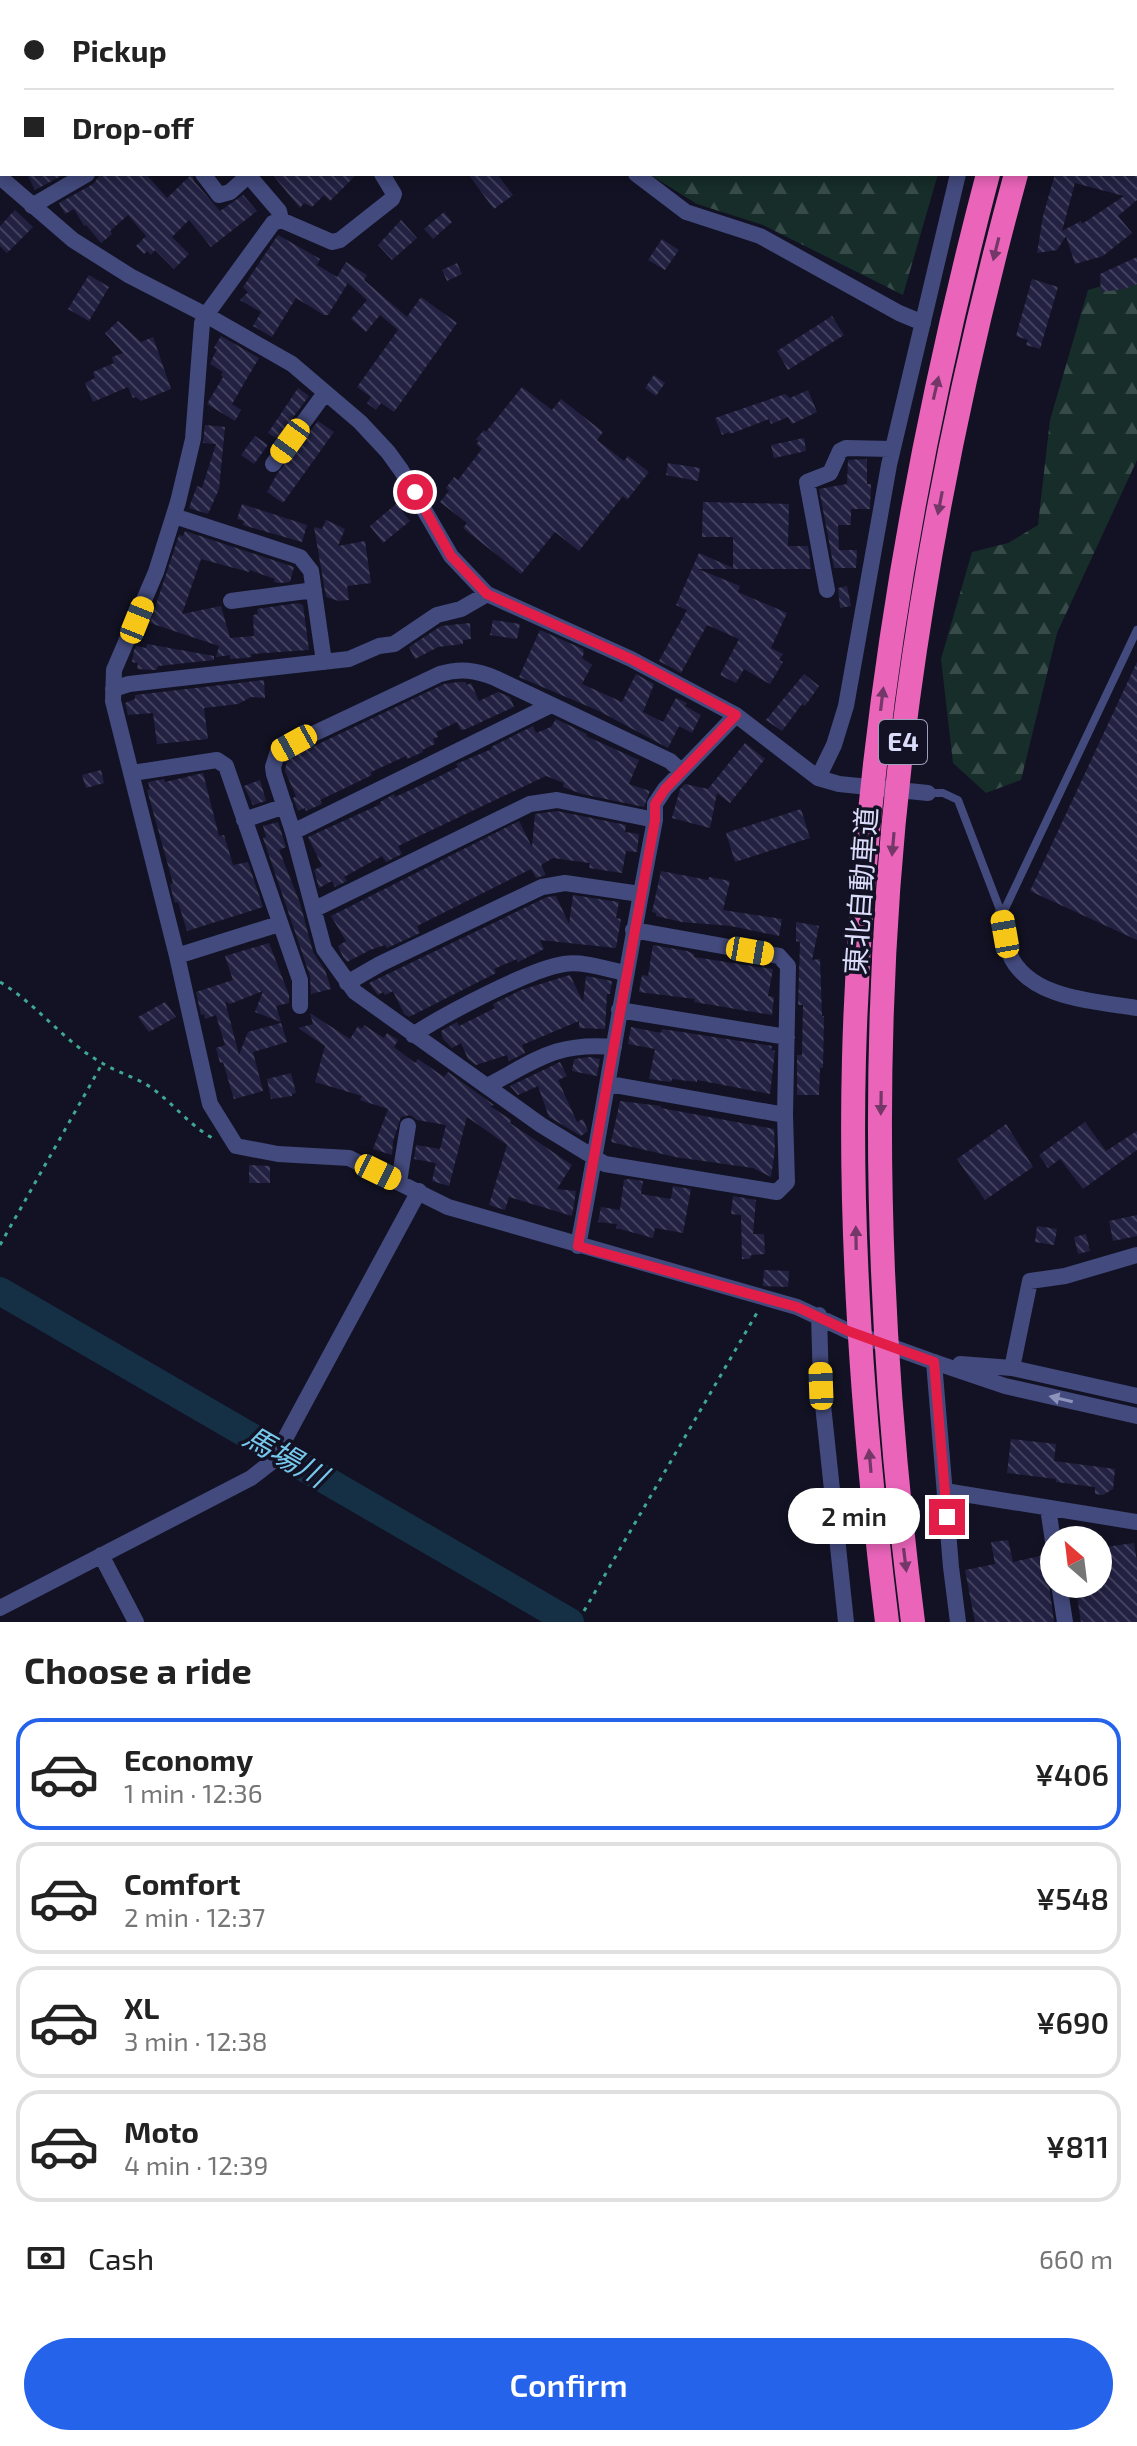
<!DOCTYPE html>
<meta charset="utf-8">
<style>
body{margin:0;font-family:"Exo 2","Noto Sans JP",sans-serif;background:#f2f2f2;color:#222;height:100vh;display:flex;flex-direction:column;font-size:30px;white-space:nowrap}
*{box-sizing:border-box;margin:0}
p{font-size:26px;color:#767676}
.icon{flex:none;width:44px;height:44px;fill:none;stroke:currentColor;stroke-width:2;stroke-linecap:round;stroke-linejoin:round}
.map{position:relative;height:1622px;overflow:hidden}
.side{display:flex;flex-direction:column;background:#fff;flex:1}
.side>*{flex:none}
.banner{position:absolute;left:0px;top:0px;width:1138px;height:176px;box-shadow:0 4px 12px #0003;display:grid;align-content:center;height:176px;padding:0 24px;background:#fff}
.needle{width:52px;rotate:332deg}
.controls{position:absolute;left:1040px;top:1526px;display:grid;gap:16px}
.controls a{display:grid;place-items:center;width:72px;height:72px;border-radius:50%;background:#fff;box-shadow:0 4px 12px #0003;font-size:40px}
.end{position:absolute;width:36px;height:36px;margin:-18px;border:10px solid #e11d48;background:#fff;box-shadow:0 0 0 4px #fff}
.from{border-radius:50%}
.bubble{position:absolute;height:56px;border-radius:28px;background:#fff;box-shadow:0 4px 12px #0003;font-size:26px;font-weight:600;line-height:56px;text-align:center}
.car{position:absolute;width:24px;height:48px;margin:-24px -12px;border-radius:10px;box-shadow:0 0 6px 2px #0007;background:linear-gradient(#f5c518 24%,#345 0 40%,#f5c518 0 76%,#345 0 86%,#f5c518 0)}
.banner b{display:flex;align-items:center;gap:28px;height:76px;font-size:30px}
.banner b+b{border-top:2px solid #e0e0e0}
.banner i{width:20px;height:20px;background:#222}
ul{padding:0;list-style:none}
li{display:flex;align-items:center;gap:24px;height:112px;margin:0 16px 12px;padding:0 8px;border:4px solid #e0e0e0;border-radius:24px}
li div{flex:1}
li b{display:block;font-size:30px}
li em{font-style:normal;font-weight:600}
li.current{border-color:#2563eb}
li>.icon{width:72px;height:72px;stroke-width:1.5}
h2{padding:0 24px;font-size:36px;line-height:96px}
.pay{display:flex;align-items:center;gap:20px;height:88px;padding:0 24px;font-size:30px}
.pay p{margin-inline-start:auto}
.button{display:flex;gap:16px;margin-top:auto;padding:16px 24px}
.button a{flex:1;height:92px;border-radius:48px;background:#2563eb;color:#fff;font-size:32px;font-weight:600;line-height:92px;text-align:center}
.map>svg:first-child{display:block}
</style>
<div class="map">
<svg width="1137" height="1622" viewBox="0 0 1137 1622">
<defs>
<pattern id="forest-firs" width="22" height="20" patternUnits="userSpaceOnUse" patternTransform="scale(2)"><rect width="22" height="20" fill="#162d29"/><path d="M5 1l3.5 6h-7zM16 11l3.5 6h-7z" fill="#374b49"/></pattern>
<pattern id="building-back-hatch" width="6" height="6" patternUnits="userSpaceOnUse" patternTransform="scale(2)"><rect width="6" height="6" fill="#222142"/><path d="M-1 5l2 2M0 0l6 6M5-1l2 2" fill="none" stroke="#42415e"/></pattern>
</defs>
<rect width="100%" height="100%" fill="#121224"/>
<!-- forest -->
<path fill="url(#forest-firs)" d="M649,174H938L903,295L763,225L697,204Z
M1137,276V460L1057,633L1021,780L986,793L953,763L941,659L972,552L1008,543L1038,525L1050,420L1088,290Z"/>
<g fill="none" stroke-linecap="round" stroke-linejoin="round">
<!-- river -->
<path stroke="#152f45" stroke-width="28" d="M0,1291L570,1622"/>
</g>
<!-- building -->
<path fill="url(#building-back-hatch)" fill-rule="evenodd" d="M27,174H65L35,190Z
M101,174H146L167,198L192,174L194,181L220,211L243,195L257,211L211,247L189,220L172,237L189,254L174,269L155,250L151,255L147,251L144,254L136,246L146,236L128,215L110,231L112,234L101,243L86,225L84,226L74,209L65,214L59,203L93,184Z
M272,174H357L330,201L324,195L312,207L304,203L300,208Z
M468,174H497L513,195L494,209Z
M1055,174H1137V200L1118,216L1132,233L1103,256L1075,264L1066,236L1057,250L1037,253L1043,216ZM1075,183L1124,196L1082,224L1081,221L1062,231Z
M15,210L33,227L7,253L0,246V226Z
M444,212L452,222L433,239L424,229Z
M401,220L417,238L392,260L378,245Z
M278,235L320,259L317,265L337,277L346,262L367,275L364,280L407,317L421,297L457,323L394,412L381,403L376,410L367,403L371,397L357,387L398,330L380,315L366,332L351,319L367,300L348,283L328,315H324L296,298L272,337L253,326L261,312L240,300L248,292L243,287Z
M662,239L679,250L665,270L648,260Z
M1137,257V284L1124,289L1101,292L1100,274Z
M457,263L462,274L447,281L442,270Z
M89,275L109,287L89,321L68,309Z
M1032,279L1058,287L1040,349L1026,345L1028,340L1016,336Z
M832,316L844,335L788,370L777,351Z
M118,321L141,342L153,337L171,389L141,401L136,397L133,398L128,387L93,402L85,383L95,378L93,372L114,363L112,357L123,353L105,333Z
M221,336L259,358L232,404L241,410L235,421L207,404L223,377L221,375L223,372L210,364L217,349L214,348Z
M654,375L665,383L656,396L645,388Z
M522,387L552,410L561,399L603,432L597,440L624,461L628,456L649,472L627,500L623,496L579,551L555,532L521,574L463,528L467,523L440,502L449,491L446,488L454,477L458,480L482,449L476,444L479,441L476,439L484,430L486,432Z
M298,388L309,396L277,439L268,433Z
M808,390L817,412L792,424L788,417L771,424L769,419L730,434L729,432L722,435L715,418L785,394L790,398Z
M318,421L334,432L283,503L267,492L277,474Z
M205,425L225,427L219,489L208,514L189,508L197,486L202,488L216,444L203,443Z
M255,436L268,445L254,464L241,455Z
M804,438L806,451L774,458L771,445Z
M867,459V484H871L870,509H851V525H838L839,550H857L856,568H834L819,489L847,484L848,460Z
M668,463L700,468L698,481L666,475Z
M703,502L789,504L788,546H808L811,569H698L740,586L738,592L787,613L771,648L783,654L779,660L783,662L770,684L744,669L736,683L720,675L739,639L707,625L681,673L659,661L687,610L676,605L699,553L733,568V537H702Z
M242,504L307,525L302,542L243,525L244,521L237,519Z
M396,504L410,521L383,543L370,526Z
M326,520L345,529L338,546L365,541L371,583L347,586L349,600L339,601L326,597L314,527L322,529Z
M185,531L294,567L290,582L280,583L274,582L275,579L250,570L249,572L201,559L182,614L221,606L230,638L254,636L253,615L258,614L257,609L298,603L303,605L309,650L251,654L252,657L244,658L230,659V655L216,657L219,646L150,623L179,535L183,536Z
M847,586L851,606L840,608L838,588Z
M493,620L520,624L517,639L490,635Z
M470,623L471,639L463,640V644L438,647L415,659L409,647L441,626Z
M540,630L583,649L584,653L582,658L592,665L582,684L622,702L636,674L654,684L643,712L663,722L676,698L687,703L685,706L701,715L692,733L679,726L668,748L599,711L519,677Z
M147,644L214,656V660L158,666L156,670L137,669L138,663L132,662L134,650L136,646L146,648Z
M1137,662V940L1030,891Z
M804,674L819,686L805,706L802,704L782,731L766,720Z
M264,680L265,698L251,697L238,704L204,708L208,739L157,744L153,713L128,715L125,703L135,699V695Z
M459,682H465L467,685L471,683L479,701L498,692L510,697L514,707L466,729L461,730L457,722L436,732L438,737L433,739L435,744L422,750L423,752L407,759L406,756L371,772L372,775L320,800L322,804L306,811L305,808L298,811L293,798L296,796L285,771L287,759L444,684Z
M556,719L587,734L586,736L639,760L629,784L650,791L644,807L582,794L563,787L564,783L546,776L398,846L402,854L386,862L382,856L344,877L347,881L335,887L332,881L319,888L314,870L322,866L308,837L381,804L380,802L394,794L395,797L432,780L458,767L456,764L492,749L491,747L533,726L536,733L551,727Z
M745,743L765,759L730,803L717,793L710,828L672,818L680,789L685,784L708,789Z
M101,770L104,783L86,788L82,775Z
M203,773L219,836L224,835L233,865L248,862L263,907L187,931L178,902L175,903L173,897L170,884L173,883L147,790L150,789L148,782L164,779L165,782Z
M260,780L266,801L253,805L244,786Z
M801,809L810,838L735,862L726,833Z
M557,811L626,825L625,832L639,834L637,852L626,851L622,873L589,868L590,863L553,858L541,865L546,875L536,878L531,869L417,926L420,933L387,948L385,945L370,950L347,962L343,957L338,946L346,941L331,916L519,821L532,847L535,814Z
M278,822L286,847L279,850L300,903L313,952L325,970L331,989L311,994L310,976L263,838L266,837L263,826Z
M661,871L708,880L709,877L730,881L723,910L782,919L779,936L731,926L682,922L656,916V913L652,912Z
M573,895L619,902L616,918L621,919L616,948L540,940L544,949L518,962L517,959L494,969L496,973L409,1017L404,1014L393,991L385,995L383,992L378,995L369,983L547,897L556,896L569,924Z
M796,922L819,926L812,960L820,959L822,1016H824L823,1068H820L819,1095H797V1055H802L803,1005H798L800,942L796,941Z
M269,943L289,995V1003L276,1006L281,1022L255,1012L263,991L230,1004L225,1001L239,1055L248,1032L281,1023L287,1042L253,1052L263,1091L234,1099L223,1062L220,1063L216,1048L225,1045L216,1015L205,1019L204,1014L201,1015L196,992L233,980L225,956Z
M653,945L687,951L694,954V957L773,969L768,996L774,997L772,1015L694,1002L695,999L639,992L642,975L648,976Z
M570,975L583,1002L586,976L612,981L610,994H607L605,1029L579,1028V1021L522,1045L525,1053L509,1061L507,1055L476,1065L468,1059L461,1043L452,1048L443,1039L441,1031L457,1022L459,1026L495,1008L493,1004L521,990Z
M165,1002L176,1017L149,1032L138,1017Z
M310,1013L350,1039L358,1026L362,1029L364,1025L384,1038L387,1033L398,1040L394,1047L415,1063L418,1059L444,1077L448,1072L494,1105L490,1106L511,1120L510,1123L572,1165L557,1189L576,1191L572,1216L509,1197L505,1210L489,1205L507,1145L467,1117L449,1186L432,1181L436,1163L414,1159L416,1145L440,1149L446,1125L417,1120L410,1115L401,1117L393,1141L392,1155L373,1149L388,1109L360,1100L362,1096L315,1082L325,1046L298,1028L313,1024Z
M631,1027L661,1033L662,1029L772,1046L771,1050L775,1051L770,1094L697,1080V1082L672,1079L671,1082L649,1079L655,1049L628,1044Z
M590,1057L600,1059L597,1076L572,1071L574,1059Z
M560,1062L567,1076L558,1080L577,1122L583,1119L588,1131L581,1136L549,1117L538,1086L518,1095L510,1086Z
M291,1073L296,1093L292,1094V1096L271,1099L267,1079Z
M620,1101L661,1106V1108L774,1129L775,1150L771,1177L753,1168L675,1157L611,1142Z
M1085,1122L1106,1151L1137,1131V1150L1083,1189L1060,1159L1048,1168L1039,1155Z
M1006,1124L1033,1167L985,1200L957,1159Z
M249,1165L270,1166V1183H249Z
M629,1179L643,1181L641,1194L671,1199L673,1186L691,1189L683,1233L655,1228L653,1238L616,1228L617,1224L598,1222L601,1207L620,1210L624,1180Z
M733,1196L756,1200L753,1234H764L765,1254L751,1255L750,1259H742L741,1215L731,1214Z
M1137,1215V1236L1113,1241L1109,1221Z
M1037,1226L1057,1229L1054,1245L1035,1242Z
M1086,1234L1090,1251L1078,1254L1074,1237Z
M764,1270L789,1271L788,1287L763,1286Z
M1011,1439L1056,1444L1054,1461L1115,1469L1113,1489L1103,1495L1095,1494V1487L1056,1482V1479L1007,1473Z
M1008,1540L1013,1562L1045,1555L1054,1622H975L965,1570L995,1564L991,1542Z
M1134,1543L1137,1561V1622H1081L1075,1584H1098V1548Z"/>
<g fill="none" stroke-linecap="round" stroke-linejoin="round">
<!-- path -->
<path stroke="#40a891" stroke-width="3" stroke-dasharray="4 6" stroke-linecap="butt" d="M0,982C38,1005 64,1042 102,1063C120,1074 140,1078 157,1092C176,1107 192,1127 214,1139
M0,1245L102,1064
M584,1611L758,1311"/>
<!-- service -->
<path stroke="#434a7d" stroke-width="8" d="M929,793H943L958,800L1002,915
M1002,915L1137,630"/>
<!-- minor -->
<path stroke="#434a7d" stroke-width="16" d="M92,0L93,2
M269,0L270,2
M513,0V2
M1014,0L1021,2
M430,2V0
M999,2V0
M0,43H2
M1136,53H1137
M203,174L219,195L230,192L250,174
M382,174L394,194L392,199L340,240L332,242L281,220L273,223L206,315L202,323L193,439L178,502L156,572L114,670L113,701L177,956L210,1104L236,1146L278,1154L349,1158L448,1207L797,1307L848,1331L934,1362L951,1567L958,1622
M636,174L686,212L760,236L899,313L923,323
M249,176L279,211L281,220
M0,177L73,240L130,276L206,315L292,364L360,422L388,452L401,470L451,556L487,594L631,659L736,715L818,778L839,784L928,793
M32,206L87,174
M273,464L325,393
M174,516L300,557L311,571L324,662
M827,590L807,482L830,473L840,451L846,448L892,449
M231,601L314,590
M113,689L129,684L349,659L379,646L394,644L437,615L461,609L487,594
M132,773L217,760L226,766L300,980V1006
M818,778L834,745L846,706L889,465L958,174
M244,820L285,806
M293,832L551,705
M315,909L530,804L557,800L655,820
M1002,915C1004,926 1004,942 1009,953C1028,999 1094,1001 1137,1008
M633,930L779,956L788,966L785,1115L787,1182L777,1192L605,1164L541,1125L355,992L324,949L293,832L274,774L273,767L278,751L294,743L440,674C460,668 476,670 495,678L670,761L681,771
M177,956L279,924
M347,983L380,964L542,887L565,883L640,894
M619,1010L787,1037
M413,1035C443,1015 530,969 564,964C584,961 606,969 625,973
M609,1084L785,1115
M487,1086C537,1060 555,1042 614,1047
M399,1182L408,1126
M578,1246C605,1104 627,962 655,820V804L665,789L736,715
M819,1315L821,1386L846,1622
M1012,1368L1030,1281L1065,1276L1137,1255
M945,1491L1137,1522
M1048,1508L1054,1548
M101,1555L136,1622
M1059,1584L1065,1622
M0,1608L251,1478L273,1461L419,1191"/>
<!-- tertiary -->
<path stroke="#434a7d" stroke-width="16" d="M934,1362L1005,1386L1137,1416
M960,1364L1012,1368L1137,1396"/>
<!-- motorway -->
<path stroke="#ea65ba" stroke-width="24" d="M1037,2V0
M1064,2L1065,0
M887,1622C864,1435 849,1246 854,1058C862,758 912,463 988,174
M913,1622C874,1317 866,1005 908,699C932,522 969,346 1016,174"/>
</g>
<!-- one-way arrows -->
<defs><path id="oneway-solid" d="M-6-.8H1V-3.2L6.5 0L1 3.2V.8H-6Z" transform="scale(2)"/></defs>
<g fill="#733768">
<use href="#oneway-solid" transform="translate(996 249) rotate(104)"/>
<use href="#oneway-solid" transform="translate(936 388) rotate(-77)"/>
<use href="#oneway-solid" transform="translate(940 503) rotate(101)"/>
<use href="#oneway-solid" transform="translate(882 699) rotate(-83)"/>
<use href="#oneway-solid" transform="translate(893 844) rotate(95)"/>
<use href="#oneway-solid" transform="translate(881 1103) rotate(91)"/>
<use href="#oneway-solid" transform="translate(856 1238) rotate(-91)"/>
<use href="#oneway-solid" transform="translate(870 1461) rotate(-95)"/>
<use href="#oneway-solid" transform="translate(905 1560) rotate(83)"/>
</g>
<use fill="#8e93bc" href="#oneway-solid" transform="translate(1061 1399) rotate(-167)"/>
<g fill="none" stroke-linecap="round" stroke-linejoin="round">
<!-- route -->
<path stroke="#e11d48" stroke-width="10" d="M415,492L451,556L487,594L631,659L736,715L665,789L655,804V820C628,962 604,1104 578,1246L797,1307L848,1331L934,1362L947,1517"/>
</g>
<g text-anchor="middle" stroke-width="7" stroke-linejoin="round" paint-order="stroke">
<!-- shield labels -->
<rect fill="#121224" stroke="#9e9fba" stroke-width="2" x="879" y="720" width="48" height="44" rx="6"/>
<g font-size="26" font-weight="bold" fill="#dadcfa">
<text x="903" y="751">E4</text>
</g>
<!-- street labels -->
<g font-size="28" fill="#dadcfa" stroke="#121224">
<text transform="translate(861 891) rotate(-86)" y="10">東北自動車道</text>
</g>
<!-- water labels -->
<g font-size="30" font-style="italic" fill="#76c8ec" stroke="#121224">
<text transform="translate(285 1457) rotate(30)" y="10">馬場川</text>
</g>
</g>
</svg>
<div class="controls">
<a><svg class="needle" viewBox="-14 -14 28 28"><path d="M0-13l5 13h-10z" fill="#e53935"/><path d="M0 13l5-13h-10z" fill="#767676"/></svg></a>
</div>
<i class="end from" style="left:415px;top:492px"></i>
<i class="end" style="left:947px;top:1517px"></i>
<div class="bubble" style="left:788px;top:1488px;width:132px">2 min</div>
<i class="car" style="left:290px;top:441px;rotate:216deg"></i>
<i class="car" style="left:137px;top:620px;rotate:22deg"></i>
<i class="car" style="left:294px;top:743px;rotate:241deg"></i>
<i class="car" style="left:1005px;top:934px;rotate:350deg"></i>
<i class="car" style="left:750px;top:951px;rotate:100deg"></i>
<i class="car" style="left:378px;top:1172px;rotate:116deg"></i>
<i class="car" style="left:821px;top:1386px;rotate:358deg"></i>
<div class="banner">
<b><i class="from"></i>Pickup</b>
<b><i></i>Drop-off</b>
</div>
</div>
<section class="side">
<h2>Choose a ride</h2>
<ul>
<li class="current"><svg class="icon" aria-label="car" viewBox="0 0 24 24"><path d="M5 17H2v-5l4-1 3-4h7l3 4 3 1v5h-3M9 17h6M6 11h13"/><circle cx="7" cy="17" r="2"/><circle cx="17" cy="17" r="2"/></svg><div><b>Economy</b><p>1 min · 12:36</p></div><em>¥406</em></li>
<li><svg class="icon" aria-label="car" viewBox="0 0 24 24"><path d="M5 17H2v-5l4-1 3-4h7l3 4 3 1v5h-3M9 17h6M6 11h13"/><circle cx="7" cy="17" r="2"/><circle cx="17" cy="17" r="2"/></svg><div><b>Comfort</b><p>2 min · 12:37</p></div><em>¥548</em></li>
<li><svg class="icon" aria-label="car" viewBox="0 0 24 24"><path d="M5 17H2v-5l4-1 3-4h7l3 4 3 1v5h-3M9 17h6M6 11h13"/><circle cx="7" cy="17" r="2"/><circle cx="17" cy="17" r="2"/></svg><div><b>XL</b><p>3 min · 12:38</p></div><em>¥690</em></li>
<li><svg class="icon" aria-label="car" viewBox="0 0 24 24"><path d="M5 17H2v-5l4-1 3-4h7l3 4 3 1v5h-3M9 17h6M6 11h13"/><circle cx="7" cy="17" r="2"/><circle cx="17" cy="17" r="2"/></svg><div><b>Moto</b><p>4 min · 12:39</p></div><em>¥811</em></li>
</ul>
<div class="pay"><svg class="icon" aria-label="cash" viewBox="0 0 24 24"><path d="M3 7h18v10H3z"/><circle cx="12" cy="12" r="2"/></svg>Cash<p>660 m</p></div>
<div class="button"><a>Confirm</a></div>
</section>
